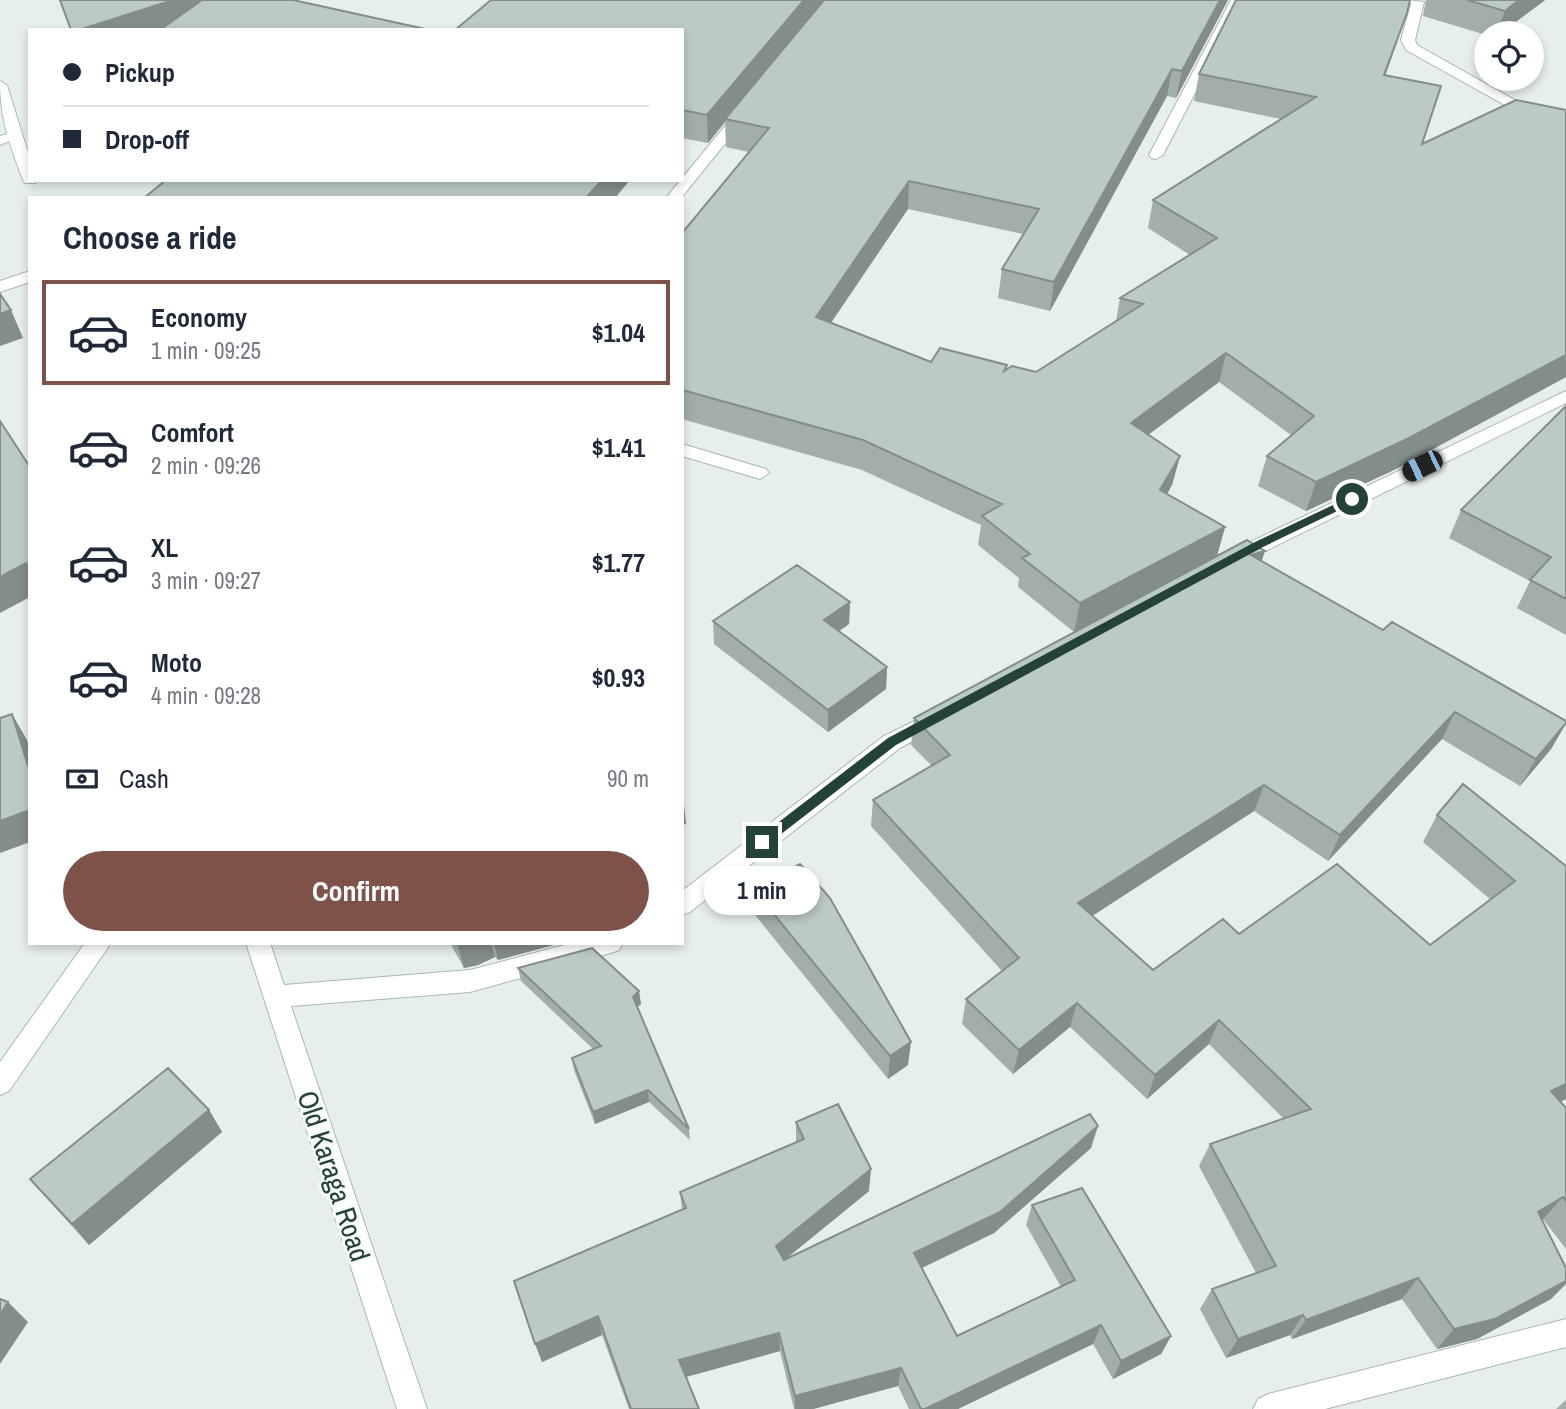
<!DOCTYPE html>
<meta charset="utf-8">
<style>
body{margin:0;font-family:"Archivo Narrow",sans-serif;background:#f6f6f7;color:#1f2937;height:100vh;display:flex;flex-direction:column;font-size:26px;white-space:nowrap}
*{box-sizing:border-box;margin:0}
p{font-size:23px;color:#747a83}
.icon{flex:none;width:38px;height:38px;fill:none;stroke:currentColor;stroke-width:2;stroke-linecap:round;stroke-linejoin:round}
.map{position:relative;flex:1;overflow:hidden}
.panel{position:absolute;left:28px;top:196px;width:656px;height:749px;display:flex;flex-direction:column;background:#fff;border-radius:0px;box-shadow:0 4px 10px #0003}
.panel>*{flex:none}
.guide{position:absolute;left:28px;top:28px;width:656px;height:154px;border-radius:0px;box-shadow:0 4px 10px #0003;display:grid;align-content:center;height:154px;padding:0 35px;background:#fff}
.tools{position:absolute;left:1474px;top:21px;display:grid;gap:14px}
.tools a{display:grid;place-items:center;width:70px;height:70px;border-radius:50%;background:#fff;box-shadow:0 4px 10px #0003;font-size:35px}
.end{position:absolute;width:32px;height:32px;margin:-16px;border:9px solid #24423a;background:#fff;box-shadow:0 0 0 4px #fff}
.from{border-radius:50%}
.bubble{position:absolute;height:49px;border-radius:24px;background:#fff;box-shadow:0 4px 10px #0003;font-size:23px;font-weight:800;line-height:49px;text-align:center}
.car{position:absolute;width:21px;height:42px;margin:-21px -10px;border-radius:9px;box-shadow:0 0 5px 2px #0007;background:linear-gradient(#222 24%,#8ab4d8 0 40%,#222 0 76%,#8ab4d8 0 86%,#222 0)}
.guide b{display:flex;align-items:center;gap:24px;height:66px;font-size:26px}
.guide b+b{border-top:2px solid #e0e1e3}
.guide i{width:18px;height:18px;background:#1f2937}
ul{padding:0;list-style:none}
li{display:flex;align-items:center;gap:21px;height:105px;margin:0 14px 10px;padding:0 21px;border:4px solid transparent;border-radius:0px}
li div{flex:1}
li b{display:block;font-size:26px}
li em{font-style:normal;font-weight:800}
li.on{border-color:#7f5249}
li>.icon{width:63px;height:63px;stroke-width:1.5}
h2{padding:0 35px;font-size:32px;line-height:84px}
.pay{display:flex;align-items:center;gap:18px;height:77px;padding:0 35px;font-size:26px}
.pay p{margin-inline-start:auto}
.action{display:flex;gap:14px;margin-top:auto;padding:14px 35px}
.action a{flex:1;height:80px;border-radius:42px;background:#7f5249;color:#fff;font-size:28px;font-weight:800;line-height:80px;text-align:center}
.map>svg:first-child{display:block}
</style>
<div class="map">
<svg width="1566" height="1409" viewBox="0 0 1566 1409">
<rect width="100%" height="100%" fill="#e6efeb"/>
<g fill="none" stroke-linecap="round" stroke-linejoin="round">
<defs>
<path id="street" d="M1231,0H1243L1163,155L1156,159L1151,158L1149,155Z
M1407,0L1424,2L1415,40L1417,45L1566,129V139L1406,50L1401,40L1411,4Z
M743,109L750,113L681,198H666L738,110Z
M14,132L19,133L21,136L0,145V136Z
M30,271V282L0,292V281Z
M1566,391V403L1241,563H1227L1224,558L1227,553Z
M682,444L766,469L769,473L760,479L682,456Z
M937,710L944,712L948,718L944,724L900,748L690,912L682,915V891L884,736Z
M246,943H270L284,985L470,970L572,943H623L619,950L611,953L470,992L291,1006L427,1409H397Z
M1566,1319V1347L1325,1409H1253L1258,1399L1268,1394Z"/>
<path id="secondary" d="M0,81L7,85L30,159V180H37L35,183H25L23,180C10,145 0,119 0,81Z
M85,943H111L9,1091L0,1095V1062Z"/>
</defs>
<!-- street casing -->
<use href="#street" stroke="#a8b8b2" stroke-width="2"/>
<!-- secondary casing -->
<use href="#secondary" stroke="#a4bbb3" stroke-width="2"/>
<!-- street -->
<use href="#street" fill="#fff" fill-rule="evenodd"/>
<!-- secondary -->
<use href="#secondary" fill="#fff" fill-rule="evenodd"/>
</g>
<!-- wall -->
<path fill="#a1aea9" d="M491,0H1228L1176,98L1167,96L1050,311L998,298L1002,269L1023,234L908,209L831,323L931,362L1007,365V369L1036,372L1116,321L1120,298L1190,255L1148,228L1153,200L1281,119L1194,101L1199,74L1398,39L1385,75L1422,144L1566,110V377L1396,469L1306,511L1258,486L1267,456L1291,435L1219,382L1148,435L1180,456L1172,485L1167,494L1225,527L1217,556L1074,632L1018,587L1019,578L978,545L981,525L862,470L682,419V233L749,152L726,147L725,122L708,143L682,138V30Z
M1422,0H1545L1501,33H1486V35L1423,16L1426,0Z
M1566,406V635L1517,608L1530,581L1449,538L1461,510Z
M1262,561L1383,630L1566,724L1551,749L1520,786L1442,739L1328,861L1254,811L1092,916L1153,970L1239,934L1430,945L1491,900L1423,842L1437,815L1566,866V1099L1560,1102L1566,1108V1249L1543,1219L1542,1220L1551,1299L1477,1339L1437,1349L1402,1299L1292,1339L1290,1335L1226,1358L1200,1309L1212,1289L1256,1273L1199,1166L1210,1144L1284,1119L1209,1044L1147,1099L1070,1027L1013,1074L962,1024L966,999L1002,971L871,826L873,800L932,766L911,745L914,718Z
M850,602L849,624L839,631L887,667L886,689L828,732L714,644L713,621Z
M754,890L908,1065L888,1079L755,915Z
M450,943H561L498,960L495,957L478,965L464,968Z
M518,968L641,1004L637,1007L689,1129L690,1140L649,1102L595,1124L574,1070L572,1058L593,1049L521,981Z
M209,1110L222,1132L89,1245L49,1201L30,1179Z
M796,1122L869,1191L784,1260L1091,1148L994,1233L922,1268L957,1336L1061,1287L1026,1225L1032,1205L1171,1336L1161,1354L1113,1379L1093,1344L958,1409H909L898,1386L813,1409H794L780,1351L686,1377L699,1409H629L602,1335L542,1362L514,1281L682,1210L680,1192L796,1143Z
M1566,1400V1409H1556Z"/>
<!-- shaded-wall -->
<path fill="#838d89" d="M173,0H218L220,9L156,30H79Z
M804,0H826L725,119V122L708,143L707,115Z
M1220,0H1228L1176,98L1182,71Z
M1519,0H1545L1501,33H1497L1505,11Z
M1407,13L1398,39L1376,102L1384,75Z
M1172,69L1167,96L1050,311L1054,282Z
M602,180H630L615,198H586Z
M909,181L908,209L815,346L816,317Z
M11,310L23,338L0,346V314Z
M1226,353L1219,382L1125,452L1131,423Z
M1566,355V377L1396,469L1306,511L1316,482Z
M1180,456L1172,485L1153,520L1160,490Z
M1225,527L1217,556L1074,632L1080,603Z
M1265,551L1256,578L1251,555Z
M26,563L30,570V597L0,613V577Z
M850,602L849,624L823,642L824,620Z
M887,667L886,689L828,732V710Z
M1455,712L1442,739L1328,861L1340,835Z
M12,714L27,740L30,748V772Z
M1566,723L1551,749L1520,786L1536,759Z
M1264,785L1254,811L1072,929L1078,903Z
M682,805H684L686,824L682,825Z
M30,810V842L0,853V821Z
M457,943H491L495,957L478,965L464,968Z
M494,943H561L498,960Z
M639,991L641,1004L634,1010L633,997Z
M1077,1003L1070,1027L1013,1074L1019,1050Z
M1219,1020L1209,1044L1147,1099L1155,1075Z
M911,1042L908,1065L888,1079L890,1056Z
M1566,1084V1099L1533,1115L1551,1091Z
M648,1090L649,1102L595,1124L593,1112Z
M209,1110L222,1132L89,1245L72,1224Z
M1098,1126L1091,1148L994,1233L911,1273L914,1253Z
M871,1169L869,1191L776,1267V1246Z
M1563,1197L1543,1219L1519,1234L1538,1212Z
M1418,1278L1402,1299L1292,1339L1306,1320Z
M1566,1281V1284L1551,1299L1477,1339L1437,1349L1454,1329Z
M8,1302L28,1322L0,1364V1315Z
M1303,1315L1290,1335L1226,1358L1238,1339Z
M598,1316L602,1335L542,1362L535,1344Z
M1101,1325L1093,1344L958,1409H925Z
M779,1333L780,1351L682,1378L679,1360Z
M1171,1336L1161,1354L1113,1379L1121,1361Z
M901,1368L898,1386L813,1409H795V1396Z"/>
<!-- building -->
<path fill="#bbcac4" stroke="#838d89" stroke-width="2" d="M60,0H173L79,30H71Z
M202,0H293L430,30H160Z
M491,0H804L707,115L682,110V30H455Z
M824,0H1220L1182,71L1172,69L1054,282L1002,269L1039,209L909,181L816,317L931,362L940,348L1007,365L1004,371L1012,366L1036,372L1143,304L1120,298L1217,238L1153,200L1316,97L1199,74L1236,0H1410L1407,13L1384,75L1441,86L1422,144L1516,100L1566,110V355L1407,439L1316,482L1267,456L1314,416L1226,353L1131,423L1180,456L1160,490L1225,527L1080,603L1022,558L1030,554L982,516L1002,504L863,440L682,390V233L769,128L725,119Z
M1467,0H1519L1505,11Z
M166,180H602L586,198H144Z
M0,294L11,310L0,314Z
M1566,406V599L1530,580L1551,557L1461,510Z
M0,421L30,467V569L26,563L0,577Z
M1247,540L1265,551L1251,555L1383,630L1392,622L1566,721V723L1536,759L1455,712L1340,835L1264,785L1078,903L1153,970L1223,919L1239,934L1337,864L1430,945L1515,881L1437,815L1463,784L1566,866V1084L1551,1091L1566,1108V1201L1563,1197L1538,1212L1566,1268V1281L1495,1319L1454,1329L1418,1278L1306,1320L1303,1315L1238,1339L1212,1289L1276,1266L1210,1144L1311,1109L1219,1020L1155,1075L1077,1003L1019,1050L966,999L1019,958L873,800L950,755L914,718Z
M797,565L850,602L824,620L887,667L828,710L713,621Z
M12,714L30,772V810L0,821V718Z
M800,864L830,898L911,1042L890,1056L754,890Z
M592,948L639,991L633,997L689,1129L648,1090L593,1112L572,1058L601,1046L518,968Z
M168,1068L209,1110L72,1224L30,1179Z
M838,1104L871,1169L776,1246L784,1260L1090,1114L1098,1126L1000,1212L914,1253L957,1336L1075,1280L1032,1205L1082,1188L1171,1336L1121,1361L1101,1325L925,1409H921L901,1368L795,1396L779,1333L679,1360L699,1409H631L598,1316L535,1344L514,1281L686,1208L680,1192L804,1139L796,1122Z
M0,1299L8,1302L0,1315Z"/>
<!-- route -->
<path fill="#24423a" d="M1352,496L1357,499L1356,502L1263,547L896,745L767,845H758V838L888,738L1255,542Z"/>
<g text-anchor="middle" stroke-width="6" stroke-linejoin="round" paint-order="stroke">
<!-- near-street labels -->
<g font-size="28" fill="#24423a" stroke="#f7fbf9">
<text transform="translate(334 1176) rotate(72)" y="10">Old Karaga Road</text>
</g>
</g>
</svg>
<div class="tools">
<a><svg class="icon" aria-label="locate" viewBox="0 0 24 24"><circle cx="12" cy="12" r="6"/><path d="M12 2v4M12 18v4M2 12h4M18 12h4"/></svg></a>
</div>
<i class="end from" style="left:1352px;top:499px"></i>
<i class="end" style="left:762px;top:842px"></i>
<div class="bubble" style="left:704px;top:866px;width:116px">1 min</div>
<i class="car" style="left:1422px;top:466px;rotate:244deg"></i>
<div class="guide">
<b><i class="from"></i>Pickup</b>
<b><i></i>Drop-off</b>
</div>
<section class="panel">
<h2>Choose a ride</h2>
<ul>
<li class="on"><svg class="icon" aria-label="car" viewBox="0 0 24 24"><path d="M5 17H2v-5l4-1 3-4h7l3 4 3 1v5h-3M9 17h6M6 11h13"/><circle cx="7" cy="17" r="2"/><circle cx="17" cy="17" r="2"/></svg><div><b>Economy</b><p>1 min · 09:25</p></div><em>$1.04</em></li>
<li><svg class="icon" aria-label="car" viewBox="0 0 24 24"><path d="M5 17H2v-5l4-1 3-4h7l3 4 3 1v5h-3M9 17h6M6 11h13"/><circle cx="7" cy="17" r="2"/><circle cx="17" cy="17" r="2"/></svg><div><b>Comfort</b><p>2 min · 09:26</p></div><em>$1.41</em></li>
<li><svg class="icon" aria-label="car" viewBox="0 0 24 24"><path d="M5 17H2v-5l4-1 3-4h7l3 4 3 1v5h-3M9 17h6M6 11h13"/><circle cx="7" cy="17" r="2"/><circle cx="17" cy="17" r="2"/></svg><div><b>XL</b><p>3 min · 09:27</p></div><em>$1.77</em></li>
<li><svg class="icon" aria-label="car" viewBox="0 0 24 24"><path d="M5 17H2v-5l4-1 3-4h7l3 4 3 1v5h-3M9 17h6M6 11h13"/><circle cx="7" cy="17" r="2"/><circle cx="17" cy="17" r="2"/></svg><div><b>Moto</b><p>4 min · 09:28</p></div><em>$0.93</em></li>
</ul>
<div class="pay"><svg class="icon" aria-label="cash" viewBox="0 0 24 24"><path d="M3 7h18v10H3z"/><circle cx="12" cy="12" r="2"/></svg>Cash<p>90 m</p></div>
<div class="action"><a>Confirm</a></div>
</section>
</div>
